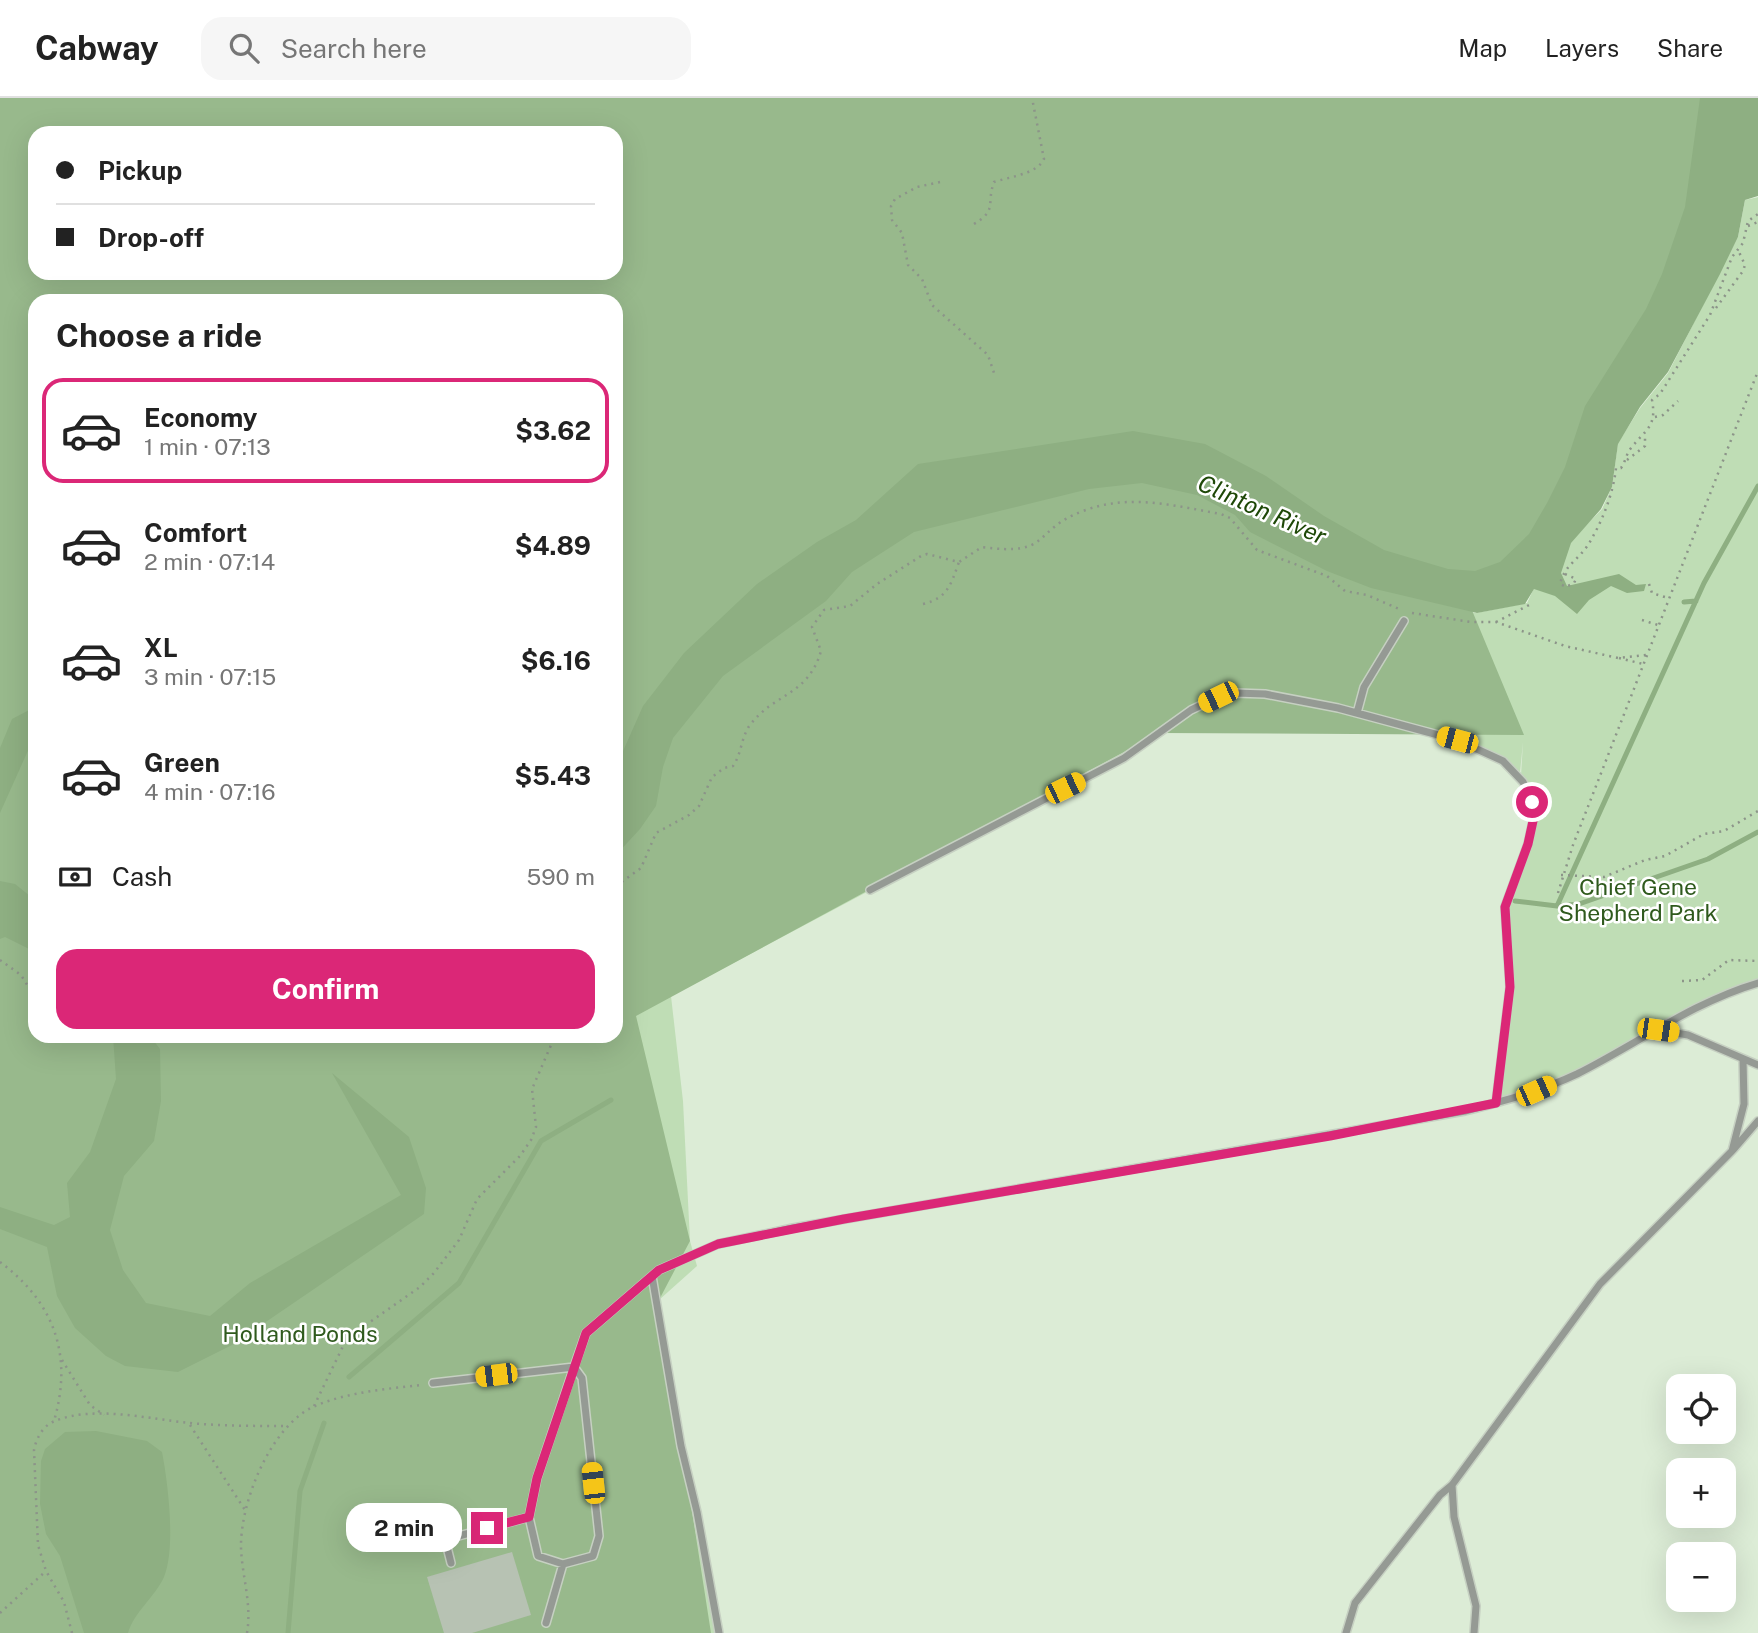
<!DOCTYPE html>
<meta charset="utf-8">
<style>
body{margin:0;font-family:"Public Sans",sans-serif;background:#f6f6f6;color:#222;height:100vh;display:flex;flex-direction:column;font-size:26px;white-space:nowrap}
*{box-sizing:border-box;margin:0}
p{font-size:23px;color:#767676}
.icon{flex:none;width:38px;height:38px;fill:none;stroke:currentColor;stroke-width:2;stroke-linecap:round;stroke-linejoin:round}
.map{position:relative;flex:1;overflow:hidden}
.sheet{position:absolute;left:28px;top:196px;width:595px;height:749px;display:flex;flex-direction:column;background:#fff;border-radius:21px;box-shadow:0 7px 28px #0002}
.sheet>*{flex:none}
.guide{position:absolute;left:28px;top:28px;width:595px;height:154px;border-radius:21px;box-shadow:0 7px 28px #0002;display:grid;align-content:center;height:154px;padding:0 28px;background:#fff}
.buttons{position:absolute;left:1666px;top:1276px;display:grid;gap:14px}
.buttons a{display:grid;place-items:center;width:70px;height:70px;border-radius:14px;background:#fff;box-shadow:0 7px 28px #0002;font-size:35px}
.end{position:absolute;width:32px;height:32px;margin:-16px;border:9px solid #db2777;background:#fff;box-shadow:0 0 0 4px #fff}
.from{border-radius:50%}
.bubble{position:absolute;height:49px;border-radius:21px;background:#fff;box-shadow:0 7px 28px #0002;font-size:23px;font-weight:700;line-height:49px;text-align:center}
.car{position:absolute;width:21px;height:42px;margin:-21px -10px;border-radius:9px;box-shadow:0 0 5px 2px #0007;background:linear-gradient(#f5c518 24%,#345 0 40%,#f5c518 0 76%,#345 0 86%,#f5c518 0)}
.guide b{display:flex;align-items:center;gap:24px;height:66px;font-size:26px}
.guide b+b{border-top:2px solid #e0e0e0}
.guide i{width:18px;height:18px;background:#222}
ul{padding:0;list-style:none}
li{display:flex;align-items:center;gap:21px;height:105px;margin:0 14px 10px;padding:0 14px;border:4px solid transparent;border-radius:21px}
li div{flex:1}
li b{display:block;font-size:26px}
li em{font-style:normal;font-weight:700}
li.on{border-color:#db2777}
li>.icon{width:63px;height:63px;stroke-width:1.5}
h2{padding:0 28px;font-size:32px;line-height:84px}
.pay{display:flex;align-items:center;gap:18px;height:77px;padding:0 28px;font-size:26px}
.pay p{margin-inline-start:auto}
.action{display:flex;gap:14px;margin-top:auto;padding:14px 28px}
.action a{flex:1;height:80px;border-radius:21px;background:#db2777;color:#fff;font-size:28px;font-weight:700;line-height:80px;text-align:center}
header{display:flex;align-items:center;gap:42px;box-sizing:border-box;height:98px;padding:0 35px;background:#fff;border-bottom:2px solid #e0e0e0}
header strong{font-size:33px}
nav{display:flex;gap:38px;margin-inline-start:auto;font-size:24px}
.search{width:490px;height:63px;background:#f6f6f6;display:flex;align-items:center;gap:18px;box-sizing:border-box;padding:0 24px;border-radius:21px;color:#767676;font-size:26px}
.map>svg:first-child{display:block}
</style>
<header>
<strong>Cabway</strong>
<div class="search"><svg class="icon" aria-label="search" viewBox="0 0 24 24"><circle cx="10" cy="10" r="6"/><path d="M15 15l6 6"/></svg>Search here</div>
<nav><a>Map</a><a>Layers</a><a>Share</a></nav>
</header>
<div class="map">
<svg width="1758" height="1535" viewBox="0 0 1758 1535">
<rect width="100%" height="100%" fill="#ebf7e7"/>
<!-- built -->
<path fill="#dcecd6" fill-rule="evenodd" d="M1407,518L1758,880V1535H709L520,1392L640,883ZM1678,1288H1724V1334H1678ZM1678,1372H1724V1418H1678ZM1678,1456H1724V1502H1678Z"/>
<!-- green -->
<path fill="#bfddb5" d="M1758,99V882C1674,924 1590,975 1499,1001L1513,890L1508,810L1536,725L1535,702L1521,678L1523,644L1520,674C1463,622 1312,606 1235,592L1127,656L671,898L683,1003L690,1143L697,1168L659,1202L716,1535H0L35,938H616V513L1371,491L1476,515L1527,505L1534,490L1570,444L1602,411L1612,389L1618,345L1640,310L1668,275L1738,139L1745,102Z"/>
<!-- forest -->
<path fill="#98b98c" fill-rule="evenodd" d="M0,0H1736L1703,160L1556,425L1466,498L1524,637L1159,635L636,918L690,1143L659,1202L711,1535H0ZM35,35H616V175H35ZM35,203H616V938H35Z"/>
<!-- water -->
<path fill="#8eaf82" d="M1700,0H1758V98L1745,102L1738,139L1720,176L1668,274L1640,309L1618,346L1612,389L1601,411L1571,445L1561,475L1567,488L1619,476L1636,487L1646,486L1644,493L1627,495L1611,488L1589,502L1577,516L1555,498L1534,491L1525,506L1477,515L1371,490L1327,473L1250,434L1235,417L1197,397L1142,385L1089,391L914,434L852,474L826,503L723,578L673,640L663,669L656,708L640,731L616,757V669L643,608L684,555L757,486L817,444L856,422L918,366L1133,333L1205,346L1266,378L1324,418L1384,452L1448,471L1475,473L1500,464L1529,436L1547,405L1565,369L1585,308L1646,211L1662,176L1685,109Z
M35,609V637L0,715V650L12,621Z
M0,783L15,786L35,802V854L5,839L0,841Z
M113,938H150L160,951L161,1003L154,1043L124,1078L110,1132L123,1172L146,1205L210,1218L250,1185L401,1097L332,975L409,1039L426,1090L424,1116L232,1247L178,1274L125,1268L106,1258L75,1230L57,1198L47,1149L0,1131V1109L54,1127L70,1119L67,1085L90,1054L116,981Z
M96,1333L147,1343L162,1354C168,1385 176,1450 164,1479C155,1499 134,1514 128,1535H84L60,1458L46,1436L40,1406L41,1363L45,1351L65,1334Z"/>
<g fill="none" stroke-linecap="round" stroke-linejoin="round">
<!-- stream -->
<path stroke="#8eaf82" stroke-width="5" d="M1684,504L1696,503
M1515,803L1557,808L1579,806L1708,761L1758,734
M1557,808L1704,485L1758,388
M349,1279L459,1185L541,1043L611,1002
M288,1535L300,1393L324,1325"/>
</g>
<!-- building -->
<path fill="#b7c2b3" d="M512,1454L531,1517L472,1535H444L427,1479Z"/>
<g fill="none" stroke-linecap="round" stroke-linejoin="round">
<defs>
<path id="service" d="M1357,615L1364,589L1404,523
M870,792L1124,660L1191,612L1218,599L1235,595L1265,596L1338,610L1457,642L1503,663L1523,684L1532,704L1533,723L1528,746L1505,809L1510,889L1496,1005
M1658,932L1688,937L1758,967
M1733,1052L1758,1023
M652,1178L681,1348L697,1414L719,1535
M574,1269L582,1280L599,1438L593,1458L563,1466L538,1458L529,1419L537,1380Z
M433,1285L574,1269L586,1235L659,1172L718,1146L793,1130L1465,1013C1504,1003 1541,993 1577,976C1637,946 1693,904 1758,885
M1452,1387L1454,1419L1476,1508L1474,1535
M445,1441L451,1465
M429,1446L529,1419
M546,1525L563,1466
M1346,1535L1355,1505L1440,1397L1452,1387L1600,1186L1732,1053L1744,1006L1743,961"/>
</defs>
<!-- service casing -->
<use href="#service" stroke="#c6d0c2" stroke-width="10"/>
<!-- path -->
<path stroke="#8c9489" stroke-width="2.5" stroke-dasharray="2 5" stroke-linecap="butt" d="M940,84L917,89L895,101L891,108L892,122L902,135L908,167L922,181L932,207L988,257L995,278
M974,126C998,112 986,105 994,84C1009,79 1037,76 1044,61L1032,0
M1748,128L1758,124
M1716,210L1743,173L1745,167L1739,154
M1655,319L1663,317L1678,303
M1627,362L1645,348V337
M1565,476L1576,481L1574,485L1566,489L1560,486C1564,468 1578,462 1588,447C1602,424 1613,397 1616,370H1621C1626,363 1626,356 1631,350C1646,331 1657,329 1652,302L1660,296L1710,217L1732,159L1743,145L1748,123L1758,116
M1649,486L1652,495L1668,500
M923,506C948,500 951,486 959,464
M1412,515L1471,524H1496L1565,548L1618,560L1646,557
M1642,522L1658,527
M1496,524L1531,506
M1619,560L1643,566
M1561,777L1604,779L1645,762L1665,758L1704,736L1724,733L1758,713
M616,788L641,770L656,735L689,717L699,708L712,679L724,670L733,668C742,655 741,639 750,627C774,595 808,598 821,553L812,529L824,512L850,508L877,486L921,458L927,456L959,464L982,449C1053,459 1031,432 1083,413C1130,395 1175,408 1221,416L1230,420L1257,452L1327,478L1345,493L1367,497L1399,511
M1558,795L1573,747L1758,273
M0,862L21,877L31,893L35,894
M1682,883L1702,882L1729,862L1758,863
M0,1164C55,1205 73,1258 54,1323
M62,1262L90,1307L104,1317
M314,1308L347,1240L420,1189L434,1175L459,1142L477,1101L520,1058L531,1042L536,1029L532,991L555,938
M190,1327L245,1412
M0,1515L46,1473
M72,1535L64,1504L46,1473L38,1447L34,1352C36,1341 43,1327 55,1323C93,1307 150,1321 189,1325C222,1328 255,1328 287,1328
M247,1535C252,1506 242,1478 241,1450C240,1404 271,1327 315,1308C348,1294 386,1291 421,1287"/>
<!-- service -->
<use href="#service" stroke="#959a94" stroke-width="7"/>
</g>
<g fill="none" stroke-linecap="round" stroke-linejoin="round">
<!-- route -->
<path stroke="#db2777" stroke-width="9" d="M487,1430L529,1419L537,1380L586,1235L659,1172L718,1146L844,1121L1330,1038L1496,1005L1510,889L1505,809L1528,746L1533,723L1532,704"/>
</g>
<g text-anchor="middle" stroke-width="5" stroke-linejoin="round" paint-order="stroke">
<!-- park labels -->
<g font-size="23" fill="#2f5a1d" stroke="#fff">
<text x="1638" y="797">Chief Gene<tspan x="1638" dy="26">Shepherd Park</tspan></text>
<text x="300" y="1244">Holland Ponds</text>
</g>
<!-- water labels -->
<g font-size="24" font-style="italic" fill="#1e4807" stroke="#fff">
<text transform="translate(1262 412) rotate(24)" y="8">Clinton River</text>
</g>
</g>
</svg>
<div class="buttons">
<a><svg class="icon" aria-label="locate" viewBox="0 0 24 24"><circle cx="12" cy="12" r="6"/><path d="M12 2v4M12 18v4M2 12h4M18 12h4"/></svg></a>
<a>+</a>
<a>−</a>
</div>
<i class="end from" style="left:1532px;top:704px"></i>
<i class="end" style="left:487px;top:1430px"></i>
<div class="bubble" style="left:346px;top:1405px;width:116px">2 min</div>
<i class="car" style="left:1218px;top:599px;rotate:244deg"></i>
<i class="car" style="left:1457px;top:642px;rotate:285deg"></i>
<i class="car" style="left:1065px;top:690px;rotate:64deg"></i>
<i class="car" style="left:1658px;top:932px;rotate:98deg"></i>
<i class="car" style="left:1536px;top:993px;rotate:66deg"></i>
<i class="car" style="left:496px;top:1277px;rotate:263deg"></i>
<i class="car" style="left:593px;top:1385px;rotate:354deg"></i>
<div class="guide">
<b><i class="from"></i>Pickup</b>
<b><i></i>Drop-off</b>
</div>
<section class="sheet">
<h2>Choose a ride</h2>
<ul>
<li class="on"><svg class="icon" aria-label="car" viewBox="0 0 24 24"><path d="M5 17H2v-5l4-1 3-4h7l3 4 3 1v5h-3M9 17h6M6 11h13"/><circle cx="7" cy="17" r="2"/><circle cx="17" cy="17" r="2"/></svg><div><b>Economy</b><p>1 min · 07:13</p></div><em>$3.62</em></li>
<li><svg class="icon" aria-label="car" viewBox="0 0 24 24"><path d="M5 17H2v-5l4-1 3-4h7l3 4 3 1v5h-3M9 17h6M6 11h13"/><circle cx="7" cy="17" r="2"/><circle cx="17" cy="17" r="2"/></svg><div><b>Comfort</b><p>2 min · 07:14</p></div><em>$4.89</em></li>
<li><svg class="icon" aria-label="car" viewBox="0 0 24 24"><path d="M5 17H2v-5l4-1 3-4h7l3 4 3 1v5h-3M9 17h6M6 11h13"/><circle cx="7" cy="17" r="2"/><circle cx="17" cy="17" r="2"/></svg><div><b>XL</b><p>3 min · 07:15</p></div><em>$6.16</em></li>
<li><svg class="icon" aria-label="car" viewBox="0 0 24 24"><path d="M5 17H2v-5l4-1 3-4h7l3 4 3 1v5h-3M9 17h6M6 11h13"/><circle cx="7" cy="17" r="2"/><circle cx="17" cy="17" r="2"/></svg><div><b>Green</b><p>4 min · 07:16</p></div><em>$5.43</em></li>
</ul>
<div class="pay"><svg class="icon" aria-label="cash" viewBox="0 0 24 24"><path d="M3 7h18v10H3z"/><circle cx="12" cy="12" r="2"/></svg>Cash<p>590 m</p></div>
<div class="action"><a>Confirm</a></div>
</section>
</div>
